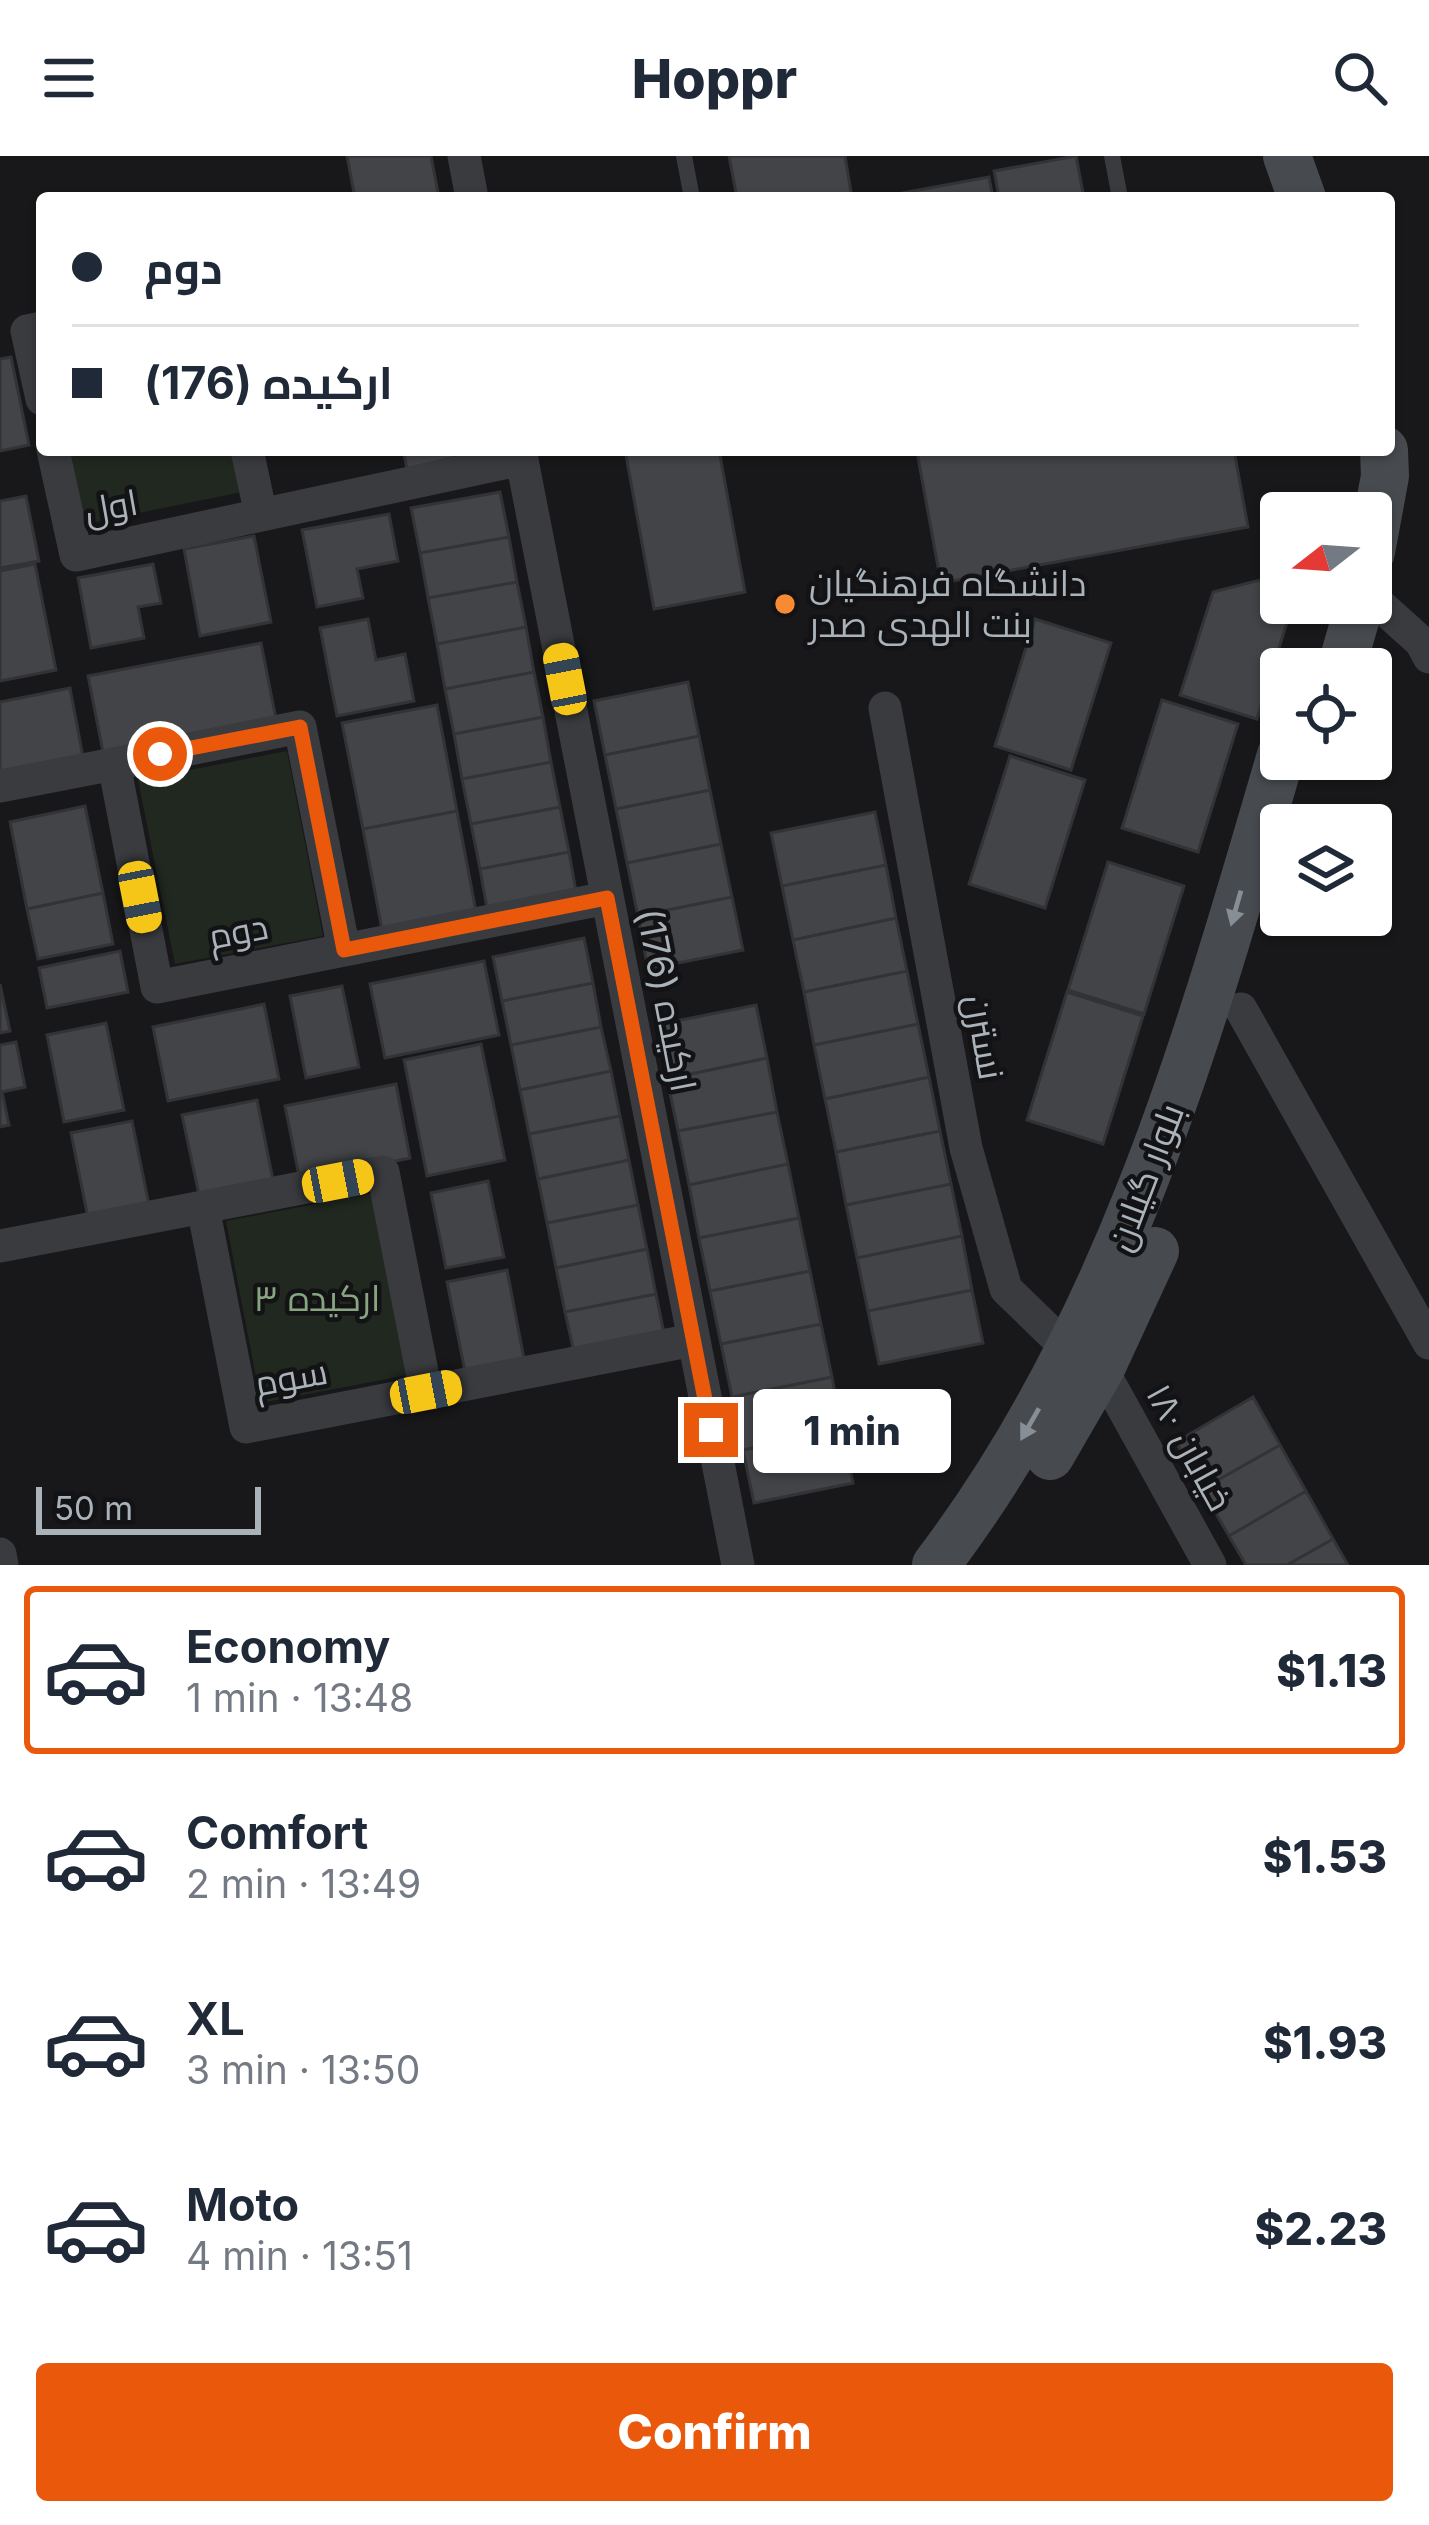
<!DOCTYPE html>
<meta charset="utf-8">
<style>
body{margin:0;font-family:Inter,Cairo,sans-serif;background:#f2f2f3;color:#1f2937;height:100vh;display:flex;flex-direction:column;font-size:45px;white-space:nowrap}
*{box-sizing:border-box;margin:0}
p{font-size:39px;color:#747a83}
.icon{flex:none;width:66px;height:66px;fill:none;stroke:currentColor;stroke-width:2;stroke-linecap:round;stroke-linejoin:round}
.map{position:relative;height:1409px;overflow:hidden}
.sheet{display:flex;flex-direction:column;background:#fff;flex:1}
.sheet>*{flex:none}
.top-card{position:absolute;left:36px;top:36px;width:1359px;height:264px;border-radius:12px;box-shadow:0 3px 9px #0004;display:grid;align-content:center;height:264px;padding:0 36px;background:#fff}
.needle{width:78px;rotate:253deg}
.buttons{position:absolute;left:1260px;top:336px;display:grid;gap:24px}
.buttons a{display:grid;place-items:center;width:132px;height:132px;border-radius:12px;background:#fff;box-shadow:0 3px 9px #0004;font-size:60px}
.scale{position:absolute;left:36px;bottom:30px;width:225px;box-sizing:border-box;padding-left:12px;border:6px solid #aab2ba;border-top:0;font-size:33px;line-height:42px;white-space:nowrap;color:#aab2ba;-webkit-text-stroke:9px #131315;paint-order:stroke}
.end{position:absolute;width:54px;height:54px;margin:-27px;border:15px solid #ea580c;background:#fff;box-shadow:0 0 0 6px #fff}
.from{border-radius:50%}
.bubble{position:absolute;height:84px;border-radius:12px;background:#fff;box-shadow:0 3px 9px #0004;font-size:39px;font-weight:800;line-height:84px;text-align:center}
.car{position:absolute;width:36px;height:72px;margin:-36px -18px;border-radius:15px;box-shadow:0 0 9px 3px #0007;background:linear-gradient(#f5c518 24%,#345 0 40%,#f5c518 0 76%,#345 0 86%,#f5c518 0)}
.top-card b{display:flex;align-items:center;gap:42px;height:114px;font-size:45px}
.top-card b+b{border-top:3px solid #e0e1e3}
.top-card i{width:30px;height:30px;background:#1f2937}
ul{padding:21px 0 0;list-style:none}
li{display:flex;align-items:center;gap:36px;height:168px;margin:0 24px 18px;padding:0 12px;border:6px solid transparent;border-radius:12px}
li div{flex:1}
li b{display:block;font-size:45px}
li em{font-style:normal;font-weight:800}
li.current{border-color:#ea580c}
li>.icon{width:108px;height:108px;stroke-width:1.5}
.cta{display:flex;gap:24px;margin-top:auto;padding:24px 36px}
.cta a{flex:1;height:138px;border-radius:12px;background:#ea580c;color:#fff;font-size:48px;font-weight:800;line-height:138px;text-align:center}
header{display:flex;justify-content:space-between;align-items:center;height:156px;padding:0 36px;background:#fff;font-size:54px;font-weight:800}
.map>svg:first-child{display:block}
</style>
<header><svg class="icon" aria-label="menu" viewBox="0 0 24 24"><path d="M4 6h16M4 12h16M4 18h16"/></svg>Hoppr<svg class="icon" aria-label="search" viewBox="0 0 24 24"><circle cx="10" cy="10" r="6"/><path d="M15 15l6 6"/></svg></header>
<div class="map">
<svg width="1429" height="1409" viewBox="0 0 1429 1409">
<rect width="100%" height="100%" fill="#18181a"/>
<!-- green -->
<path fill="#202820" d="M70,294H233L242,336L85,368Z
M287,595L323,780L175,808L138,624Z
M373,1037L408,1219L261,1247L226,1065Z"/>
<!-- building -->
<path fill="#424447" stroke="#323336" stroke-width="3" d="M347,0H431L439,42H355Z
M729,0H845L852,42H737Z
M1076,0L1084,42H999L994,15Z
M989,21L993,42H898L897,38Z
M11,201L29,289L0,295V203Z
M403,294H487L407,313Z
M625,294H719L745,436L654,453Z
M929,294H1234L1248,371L941,427L917,296Z
M500,336L509,381L420,397L411,352Z
M26,340L39,405L0,412V345Z
M389,358L398,405L357,413L363,442L317,451L302,374Z
M254,380L271,466L200,480L184,393Z
M509,381L517,426L428,442L420,397Z
M35,408L56,514L0,525V415Z
M153,408L161,447L138,451L144,482L91,492L78,422Z
M1260,424L1281,431V447H1293L1257,563L1180,539L1213,436Z
M517,426L526,471L437,488L428,442Z
M368,463L376,504L405,498L414,545L337,560L320,472Z
M1035,463L1111,487L1071,614L995,590Z
M526,471L534,516L445,533L437,488Z
M261,487L276,563L103,596L88,520Z
M534,516L543,561L454,578L445,533Z
M688,526L699,580L605,599L594,545Z
M70,532L83,601L0,617V546Z
M1162,544L1238,568L1198,696L1122,672Z
M437,549L457,655L363,673L342,567Z
M543,561L551,606L462,623L454,578Z
M699,580L710,634L616,653L605,599Z
M1010,600L1085,624L1045,752L969,728Z
M551,606L560,651L471,668L462,623Z
M710,634L721,688L627,707L616,653Z
M85,650L103,737L27,753L10,666Z
M560,651L569,696L480,713L471,668Z
M457,655L477,761L383,779L363,673Z
M875,656L886,709L782,730L771,677Z
M721,688L732,741L638,760L627,707Z
M569,696L577,741L488,758L480,713Z
M1108,706L1184,730L1144,858L1068,834Z
M886,709L896,762L793,784L782,730Z
M103,737L113,788L38,803L27,753Z
M732,741L743,794L648,813L638,760Z
M896,762L907,815L804,836L793,784Z
M584,782L593,827L502,845L493,801Z
M120,795L128,836L47,852L39,812Z
M484,805L499,879L385,902L370,828Z
M907,815L918,868L814,889L804,836Z
M593,827L601,871L511,889L502,845Z
M0,828L10,875L0,877Z
M342,830L359,911L306,922L290,840Z
M1067,836L1143,860L1103,988L1027,964Z
M264,848L279,923L168,945L153,871Z
M756,849L767,902L667,923L656,869Z
M106,867L124,954L64,966L47,879Z
M918,868L929,921L825,943L814,889Z
M601,871L611,915L520,934L511,889Z
M16,886L25,931L2,936L9,969L0,971V889Z
M481,888L505,1004L427,1020L404,904Z
M767,902L777,956L678,975L667,923Z
M611,915L620,960L529,978L520,934Z
M929,921L940,975L836,996L825,943Z
M396,928L410,1002L300,1025L285,950Z
M257,944L273,1024L199,1039L182,959Z
M777,956L788,1008L689,1029L678,975Z
M620,960L629,1004L538,1023L529,978Z
M132,965L149,1049L88,1062L71,977Z
M940,975L951,1028L846,1049L836,996Z
M629,1004L638,1049L547,1067L538,1023Z
M788,1008L799,1062L699,1082L689,1029Z
M488,1025L504,1101L446,1112L431,1037Z
M951,1028L962,1080L857,1102L846,1049Z
M638,1049L647,1093L556,1112L547,1067Z
M799,1062L810,1115L710,1135L699,1082Z
M962,1080L972,1134L868,1155L857,1102Z
M647,1093L656,1138L565,1156L556,1112Z
M507,1114L524,1203L465,1215L447,1126Z
M810,1115L821,1168L721,1188L710,1135Z
M972,1134L983,1187L879,1208L868,1155Z
M656,1138L665,1182L575,1201L565,1156Z
M821,1168L832,1221L732,1241L721,1188Z
M832,1221L842,1274L743,1294L732,1241Z
M1253,1241L1280,1289L1202,1333L1176,1286Z
M842,1274L853,1327L754,1347L743,1294Z
M1280,1289L1306,1335L1229,1380L1202,1333Z
M1306,1335L1333,1383L1287,1409H1246L1229,1380Z
M1333,1383L1348,1409H1287Z"/>
<g fill="none" stroke-linecap="round" stroke-linejoin="round">
<!-- lane -->
<path stroke="#393b3f" stroke-width="16" d="M684,0L692,42
M1112,0L1120,42"/>
<!-- street -->
<path stroke="#393b3f" stroke-width="33" d="M464,0L472,42
M42,172L27,175L42,243
M53,294L76,399L261,359L247,294
M520,294L738,1409
M261,359L522,303
M1371,441L1421,486L1429,501
M885,552L966,992L1006,1133L1071,1196
M300,571L344,794L157,831L114,608Z
M0,630L114,608
M344,794L607,742
M1241,853L1429,1187
M383,1016L426,1236L246,1271L203,1051Z
M0,1090L203,1051
M1101,1212L1210,1409
M426,1236L693,1184
M0,1398L2,1409"/>
<!-- secondary -->
<path stroke="#474b4f" stroke-width="48" d="M1287,0L1302,42
M1371,396L1385,320L1384,294
M1341,513L1360,447
M1050,1300L1101,1212L1155,1095
M936,1409C1118,1170 1198,883 1281,599"/>
</g>
<!-- one-way arrows -->
<defs><path id="oneway-solid" d="M-6-.8H1V-3.2L6.5 0L1 3.2V.8H-6Z" transform="scale(3)"/></defs>
<g fill="#878e95">
<use href="#oneway-solid" transform="translate(1236 752) rotate(106)"/>
<use href="#oneway-solid" transform="translate(1030 1268) rotate(120)"/>
</g>
<g fill="none" stroke-linecap="round" stroke-linejoin="round">
<!-- route -->
<path stroke="#ea580c" stroke-width="15" d="M160,598L300,571L344,794L607,742L711,1274"/>
</g>
<!-- markers -->
<circle fill="#f78a33" stroke="#131315" stroke-width="4.5" cx="785" cy="448" r="12"/>
<g text-anchor="middle" stroke-width="9" stroke-linejoin="round" paint-order="stroke">
<!-- street labels -->
<g font-size="36" fill="#aab2ba" stroke="#131315">
<text transform="translate(111 350) rotate(-10)" y="13">اول</text>
<text transform="translate(238 775) rotate(-11)" y="13">دوم</text>
<text transform="translate(667 844) rotate(79)" y="13">ارکیده (176)</text>
<text transform="translate(985 881) rotate(80)" y="13">نسترن</text>
<text transform="translate(1145 1021) rotate(-69)" y="13">بلوار گیلان</text>
<text transform="translate(291 1221) rotate(-10)" y="13">سوم</text>
<text transform="translate(1190 1291) rotate(61)" y="13">خیابان ۱۸۰</text>
</g>
<!-- poi labels -->
<g font-size="36" fill="#aab2ba" stroke="#131315" text-anchor="start">
<text x="809" y="440">دانشگاه فرهنگیان<tspan x="809" dy="41">بنت الهدی صدر</tspan></text>
</g>
<!-- park labels -->
<g font-size="36" fill="#86a580" stroke="#131315">
<text x="317" y="1155">ارکیده ۳</text>
</g>
</g>
</svg>
<div class="buttons">
<a><svg class="needle" viewBox="-14 -14 28 28"><path d="M0-13l5 13h-10z" fill="#e53935"/><path d="M0 13l5-13h-10z" fill="#747a83"/></svg></a>
<a><svg class="icon" aria-label="locate" viewBox="0 0 24 24"><circle cx="12" cy="12" r="6"/><path d="M12 2v4M12 18v4M2 12h4M18 12h4"/></svg></a>
<a><svg class="icon" aria-label="layers" viewBox="0 0 24 24"><path d="M12 4l9 5-9 5-9-5zM3 14l9 5 9-5"/></svg></a>
</div>
<div class="scale">50 m</div>
<i class="end from" style="left:160px;top:598px"></i>
<i class="end" style="left:711px;top:1274px"></i>
<div class="bubble" style="left:753px;top:1233px;width:198px">1 min</div>
<i class="car" style="left:565px;top:523px;rotate:349deg"></i>
<i class="car" style="left:140px;top:741px;rotate:169deg"></i>
<i class="car" style="left:338px;top:1025px;rotate:79deg"></i>
<i class="car" style="left:426px;top:1236px;rotate:79deg"></i>
<div class="top-card">
<b><i class="from"></i>دوم</b>
<b><i></i>ارکیده (176)</b>
</div>
</div>
<section class="sheet">
<ul>
<li class="current"><svg class="icon" aria-label="car" viewBox="0 0 24 24"><path d="M5 17H2v-5l4-1 3-4h7l3 4 3 1v5h-3M9 17h6M6 11h13"/><circle cx="7" cy="17" r="2"/><circle cx="17" cy="17" r="2"/></svg><div><b>Economy</b><p>1 min · 13:48</p></div><em>$1.13</em></li>
<li><svg class="icon" aria-label="car" viewBox="0 0 24 24"><path d="M5 17H2v-5l4-1 3-4h7l3 4 3 1v5h-3M9 17h6M6 11h13"/><circle cx="7" cy="17" r="2"/><circle cx="17" cy="17" r="2"/></svg><div><b>Comfort</b><p>2 min · 13:49</p></div><em>$1.53</em></li>
<li><svg class="icon" aria-label="car" viewBox="0 0 24 24"><path d="M5 17H2v-5l4-1 3-4h7l3 4 3 1v5h-3M9 17h6M6 11h13"/><circle cx="7" cy="17" r="2"/><circle cx="17" cy="17" r="2"/></svg><div><b>XL</b><p>3 min · 13:50</p></div><em>$1.93</em></li>
<li><svg class="icon" aria-label="car" viewBox="0 0 24 24"><path d="M5 17H2v-5l4-1 3-4h7l3 4 3 1v5h-3M9 17h6M6 11h13"/><circle cx="7" cy="17" r="2"/><circle cx="17" cy="17" r="2"/></svg><div><b>Moto</b><p>4 min · 13:51</p></div><em>$2.23</em></li>
</ul>
<div class="cta"><a>Confirm</a></div>
</section>
